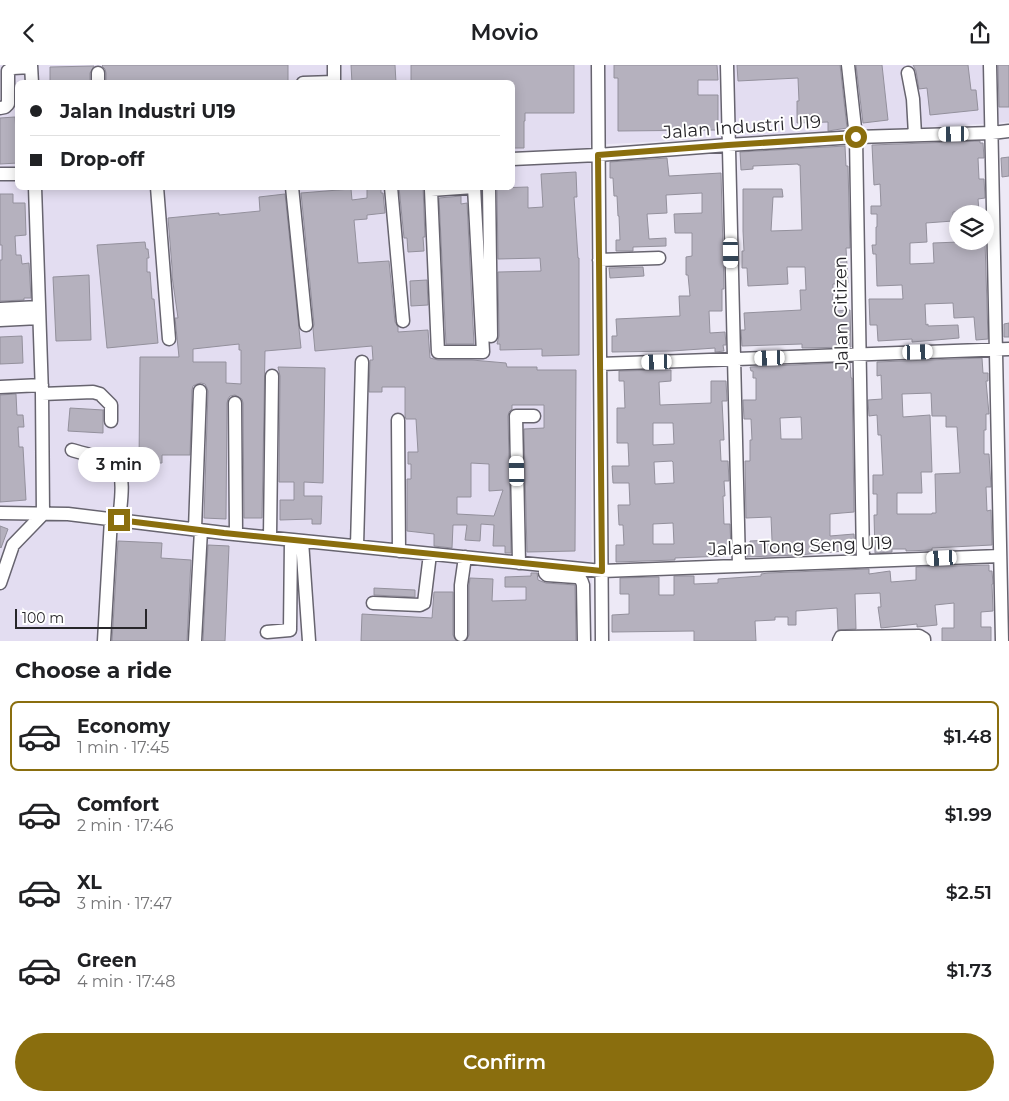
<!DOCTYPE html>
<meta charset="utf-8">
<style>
body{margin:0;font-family:Montserrat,sans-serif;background:#f2f2f2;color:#202124;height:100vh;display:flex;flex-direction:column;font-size:19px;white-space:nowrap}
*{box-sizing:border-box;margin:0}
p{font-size:16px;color:#757577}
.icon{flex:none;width:28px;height:28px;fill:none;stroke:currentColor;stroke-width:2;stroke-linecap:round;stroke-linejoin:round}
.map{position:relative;height:576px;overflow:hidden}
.panel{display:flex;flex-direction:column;background:#fff;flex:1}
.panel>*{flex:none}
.banner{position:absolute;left:15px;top:15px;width:500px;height:110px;border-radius:8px;box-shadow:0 2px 12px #0003;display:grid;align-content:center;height:110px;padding:0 15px;background:#fff}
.fabs{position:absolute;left:949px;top:140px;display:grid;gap:10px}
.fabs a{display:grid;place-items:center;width:45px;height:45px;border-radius:50%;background:#fff;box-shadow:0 2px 12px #0003;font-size:25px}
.scale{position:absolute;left:15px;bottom:12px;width:132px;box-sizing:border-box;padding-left:5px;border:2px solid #27262a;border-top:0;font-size:14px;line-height:18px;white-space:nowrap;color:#27262a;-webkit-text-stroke:4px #fff;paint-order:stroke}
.end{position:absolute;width:22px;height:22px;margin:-11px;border:6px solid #8a6e0e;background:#fff;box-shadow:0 0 0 2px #fff}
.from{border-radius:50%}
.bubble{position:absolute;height:35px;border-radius:18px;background:#fff;box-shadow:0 2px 12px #0003;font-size:16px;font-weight:600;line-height:35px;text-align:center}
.car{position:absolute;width:15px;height:30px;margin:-15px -8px;border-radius:6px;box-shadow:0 0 4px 1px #0007;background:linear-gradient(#fff 24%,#345 0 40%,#fff 0 76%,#345 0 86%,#fff 0)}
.banner b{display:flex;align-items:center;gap:18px;height:48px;font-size:19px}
.banner b+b{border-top:1px solid #e0e0e0}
.banner i{width:12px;height:12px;background:#202124}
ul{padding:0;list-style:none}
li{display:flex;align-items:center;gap:15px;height:70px;margin:0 10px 8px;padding:0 5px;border:2px solid transparent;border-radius:8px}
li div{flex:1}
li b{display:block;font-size:19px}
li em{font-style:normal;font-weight:600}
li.current{border-color:#8a6e0e}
li>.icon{width:45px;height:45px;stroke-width:1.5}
h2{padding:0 15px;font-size:22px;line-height:60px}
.action{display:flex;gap:10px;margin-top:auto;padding:10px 15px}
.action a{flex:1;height:58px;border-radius:30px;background:#8a6e0e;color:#fff;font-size:20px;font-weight:600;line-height:58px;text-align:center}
header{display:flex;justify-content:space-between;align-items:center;height:65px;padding:0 15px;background:#fff;font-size:22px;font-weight:600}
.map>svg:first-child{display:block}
</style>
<header><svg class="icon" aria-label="back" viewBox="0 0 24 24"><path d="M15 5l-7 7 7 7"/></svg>Movio<svg class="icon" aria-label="share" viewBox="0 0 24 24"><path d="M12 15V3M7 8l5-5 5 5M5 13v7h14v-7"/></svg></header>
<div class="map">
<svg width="1009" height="576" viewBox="0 0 1009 576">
<rect width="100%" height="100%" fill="#ede9f6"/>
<!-- built -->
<path fill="#e3ddf1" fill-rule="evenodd" d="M0,0H1009V57L982,59L590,80L592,576H0ZM18,18H512V122H18Z"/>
<!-- building -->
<path fill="#b5b1be" stroke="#93909c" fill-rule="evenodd" d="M103,0H288V18H106V8L105,4L102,1Z
M351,0H395L396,18H352Z
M411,0H574V48H525V56H524V83H512V18H411Z
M614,0H717L718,15H698V30H718V65L618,66V13H614Z
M737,0H840L847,63L828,66V57L797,58V36H799L798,13L738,16Z
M856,0H882L888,55L863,58Z
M913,0H968L971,25H976L978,45L930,50L927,23L919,24L916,6Z
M998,0H1009V42H999Z
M94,1L90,8V18H50V2Z
M15,52L18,98L0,99V53Z
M980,76V78H983L984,93H978L979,114H984L985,133L978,134L979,146L953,147V156L926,158L927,177L910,178V199L934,198L933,178L985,176L988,274L976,275L974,252L954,253L953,238L925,239L926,260L928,259V261L958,260L959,273L912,277V274L878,276L877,260H870L869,234H903L902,220L877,221L876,189H873L872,180H876V162H877V149H871V141H881L880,119L874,120L872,80Z
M845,81L846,101H848L850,183H846L848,218L833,219V246L850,245L851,282L802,283V279L742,281L741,265H745L744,248L801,245L800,225H806L805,202H787L788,219L748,221L747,203H742V186H744L743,166V124H782L783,132H773L771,166L802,165L800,100H798V99L753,101V104L741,105L740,87Z
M1009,92V111L1002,112L1001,93Z
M667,93L669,111L721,108L724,224H722V246H709L710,268L725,267L726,280H723L724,286L715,287V283L672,286L612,287V271H617L616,254L680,251L679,231H690L688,210H686V192L692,191V168H675L674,149L702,148V128L666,130L667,148L647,149L649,174L666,173V181L633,182V186H616V175H620L619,151H618L617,131H614L613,113H610V97Z
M576,107L577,132H574L578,193H579V290L542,291V284L500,285V279H497L499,271L498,207L541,206L540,193L498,194L497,123L528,122V143L543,142L541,109Z
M367,122H381V128H383L385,148L367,150V154L354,155L358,198L389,196L395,257L398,262V267L428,265L430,293L438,295H472L506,298L507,302H537V305H576L575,486L527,487L524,364L544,363V340H512V344L509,347L508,351L511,488H505V481H493L494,460L481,459L480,476L465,475L467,460H453L452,483L434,481V469L407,466V414H411V399H408V387H418L416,354H406L405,351V322H382V327H369L370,295H373L372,281L315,286L313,264L314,259L301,128L351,124L352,135L367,133ZM471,398L489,399V426L503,425L494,451L457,449V432H471Z
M399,122H423L425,172H423L424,186L408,187L407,173H404Z
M0,129H13V138H25L26,170L15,171L16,190H21L22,199L29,198L31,233H24V235L0,236V195H2V180H0Z
M285,129L301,283L265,286L262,453H244L243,338L242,334L235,330L230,331L228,334L227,338L226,454L204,453L208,326L207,323L205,319L201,318L197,319L193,321L192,325L190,390H162V398H139L140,292H179L175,253H178L172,211V202L168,153L219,148V150L260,146L259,132ZM239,279V285H241V319L226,318V297H193V284Z
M461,131V139L467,138L474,279H446L439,133Z
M145,177L146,184H148L149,193H147V207H150L152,234H154L158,278L107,283L97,180Z
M643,202L644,211L610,213L609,203Z
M89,210L91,275L56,276L53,212Z
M427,215L428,240L411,241L410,216Z
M1009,258V272H1004V259Z
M22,271L23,298L0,299V272Z
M982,293L983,308H988V316H986L989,349H986V365H984V389H989L991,422H986L987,446L991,445L992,480L932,483V485L906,486V484H892V487L875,488L874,450H877V429H873V410H883L881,370H878L877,350L869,351L868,335L882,334L881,310L877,311V297ZM931,328L932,351H946V362H957L960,408L935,409L936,448H932V449H897V428H922L921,407H932L930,350L903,352L902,329Z
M839,298H850L851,313H852L854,447L830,449V471L854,469L855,485L798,490L747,492V482H750V476L772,475L771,452L746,453L745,396H750V375H752L751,354H744L743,335H756V313H753V306H751L750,302ZM801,352L802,374H781L780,353Z
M278,302L325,303L323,418L304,417V431H322L321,459H312V454L280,455V435H294V417H279L280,311Z
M671,305V316L659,317L660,340L711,338V316H726L727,336H722L724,375H720L721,396H728L729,416H724L725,431H723L724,459H730L731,486H725V491L675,493V495L616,497V480H624L623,460H619L618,440H630L629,418H613L612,401H629L628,378H617V343H625L624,316H619V306ZM653,358H673L674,379L653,380ZM672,396L673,397L674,418L655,419L654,397ZM673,458L674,479H653V459Z
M16,329L17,350H23L24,362H18L19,382H23L26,435L0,437V330Z
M70,343L103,345V368L68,366Z
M0,461L8,464L1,483L0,482Z
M118,476L162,478L161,493L191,495L187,576H112Z
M208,480L229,481L225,576H203Z
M989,500V506H992L993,519H992L993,546L981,547V562H991V576H942V563H954V538L935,540L937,560L917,562V559L881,563L878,542H881L880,528L855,529L856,564L838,565L837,543L796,546V560H788V552H775V555L755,556L756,576H694V566L612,567V550L629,549V529H620V513L659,512V530H674V511H694V519L718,518V514L761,511V509L768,508L869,504V509L890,506L891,517L916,515V502Z
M531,508H537L538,515L546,518L575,520L576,576H466L469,570V521L470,513L493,514L492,536L526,535V522H505V512L531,511Z
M374,523L415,525V532L374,530Z
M434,527H453V570L456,576H361L362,549L432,553Z"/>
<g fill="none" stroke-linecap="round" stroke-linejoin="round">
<defs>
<path id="minor" d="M31,0L32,18
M334,0V18
M598,0L602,576
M727,0L739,501
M848,0L856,72L863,496
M990,0L1002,576
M98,8V18
M908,8L913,34L915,70
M303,18L334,17
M0,43L5,42L8,39V6L13,3L31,2
M512,94L598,90L728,80L856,72L992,68L1009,66
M0,109H18
M157,122L169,274
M292,122L306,260
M391,122L403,256
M474,122L483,287H438L431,125Z
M489,122L491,271
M599,195L659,193
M0,244L39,242
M0,255L39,253
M600,299L1009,284
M0,322L42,320
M42,329L93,327L100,329L111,340V356
M235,338L236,469
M398,355L399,486
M72,385C84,389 108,393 116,401C126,410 120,443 119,455
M0,448L68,449L224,468L602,506L1000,491
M195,464L200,326
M270,472L272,311
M302,476L309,576
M357,481L362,297
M519,498L516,351H534
M545,501V508L547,510L576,512C580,513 582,515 583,520L584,576
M0,518L13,480L43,449L42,329L35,122
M373,538L420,540L424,538L430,489
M267,567L290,565L291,475
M461,570V520L465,492
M104,576L111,454
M195,576L201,465
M839,576L841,572H844L919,571L924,574V576"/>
</defs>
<!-- minor casing -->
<use href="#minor" stroke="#67646f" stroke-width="15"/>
<!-- minor -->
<use href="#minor" stroke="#fff" stroke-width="12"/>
</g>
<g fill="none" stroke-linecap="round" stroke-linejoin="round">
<!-- route -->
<path stroke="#8a6e0e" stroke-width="6" d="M119,455L224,468L602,506L598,90L728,80L856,72"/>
</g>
<g text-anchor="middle" stroke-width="4" stroke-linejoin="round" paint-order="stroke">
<!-- street labels -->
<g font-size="18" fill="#27262a" stroke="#fff">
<text transform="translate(742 62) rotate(-4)" y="6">Jalan Industri U19</text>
<text transform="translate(841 248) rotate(-91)" y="6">Jalan Citizen</text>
<text transform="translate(800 481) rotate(-2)" y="6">Jalan Tong Seng U19</text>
</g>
</g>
</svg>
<div class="fabs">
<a><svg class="icon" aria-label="layers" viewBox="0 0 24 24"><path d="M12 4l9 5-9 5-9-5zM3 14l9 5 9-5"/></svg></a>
</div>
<div class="scale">100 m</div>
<i class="end from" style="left:856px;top:72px"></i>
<i class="end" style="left:119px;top:455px"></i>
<div class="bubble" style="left:78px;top:382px;width:82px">3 min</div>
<i class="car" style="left:954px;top:69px;rotate:269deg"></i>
<i class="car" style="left:731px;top:188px;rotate:179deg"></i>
<i class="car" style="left:918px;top:287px;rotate:88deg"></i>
<i class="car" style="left:770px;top:293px;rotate:268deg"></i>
<i class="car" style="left:657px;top:297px;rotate:268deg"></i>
<i class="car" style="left:517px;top:406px;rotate:359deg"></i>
<i class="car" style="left:942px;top:493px;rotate:267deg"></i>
<div class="banner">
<b><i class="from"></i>Jalan Industri U19</b>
<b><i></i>Drop-off</b>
</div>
</div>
<section class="panel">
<h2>Choose a ride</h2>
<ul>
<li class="current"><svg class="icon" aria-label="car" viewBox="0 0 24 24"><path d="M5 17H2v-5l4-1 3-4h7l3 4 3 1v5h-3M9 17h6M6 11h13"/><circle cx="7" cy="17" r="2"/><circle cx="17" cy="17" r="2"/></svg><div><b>Economy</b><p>1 min · 17:45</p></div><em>$1.48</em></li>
<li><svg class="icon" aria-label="car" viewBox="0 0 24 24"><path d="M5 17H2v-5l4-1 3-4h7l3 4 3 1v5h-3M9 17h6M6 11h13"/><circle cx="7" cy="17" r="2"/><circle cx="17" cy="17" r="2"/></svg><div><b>Comfort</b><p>2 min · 17:46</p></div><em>$1.99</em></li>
<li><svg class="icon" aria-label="car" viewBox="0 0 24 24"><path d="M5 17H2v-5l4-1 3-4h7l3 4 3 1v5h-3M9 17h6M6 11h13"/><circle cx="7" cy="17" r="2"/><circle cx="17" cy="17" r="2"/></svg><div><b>XL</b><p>3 min · 17:47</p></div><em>$2.51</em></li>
<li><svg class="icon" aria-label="car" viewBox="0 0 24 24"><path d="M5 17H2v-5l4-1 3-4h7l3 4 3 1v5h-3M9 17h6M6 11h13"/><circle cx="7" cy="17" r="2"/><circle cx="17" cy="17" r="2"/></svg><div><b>Green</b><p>4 min · 17:48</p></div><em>$1.73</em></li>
</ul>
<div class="action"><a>Confirm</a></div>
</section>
